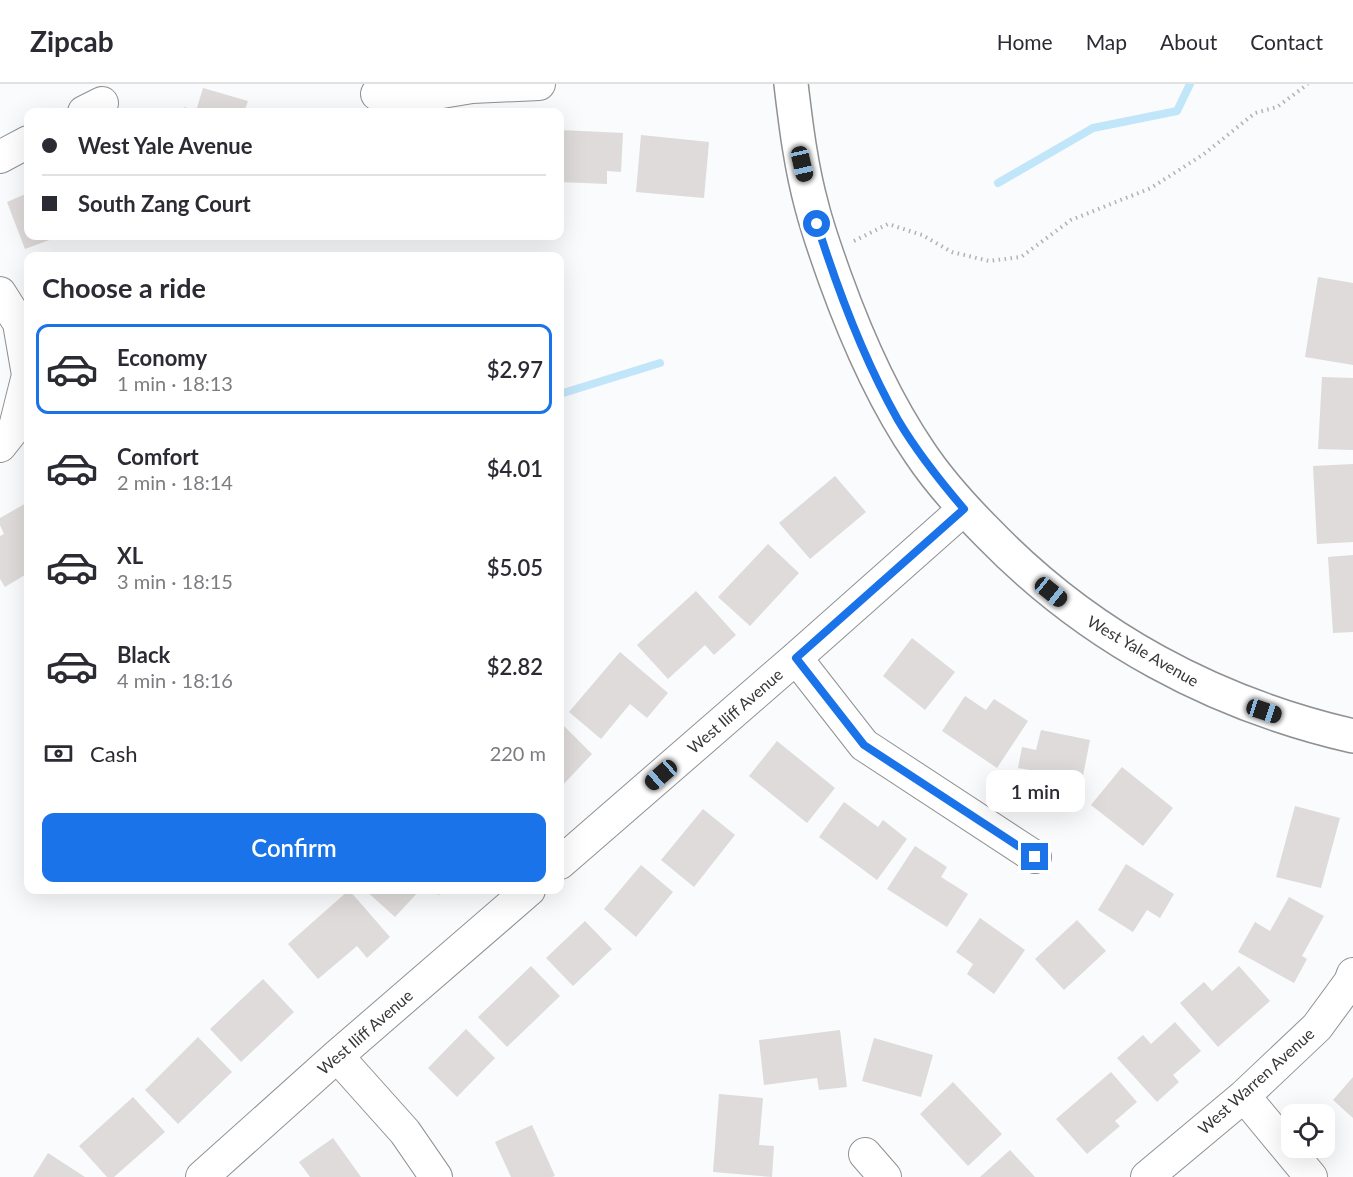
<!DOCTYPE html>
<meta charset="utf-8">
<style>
body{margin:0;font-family:Lato,sans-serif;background:#f2f2f3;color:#2b2b33;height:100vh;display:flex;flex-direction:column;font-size:22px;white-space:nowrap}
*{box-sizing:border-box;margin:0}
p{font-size:20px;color:#7c7c81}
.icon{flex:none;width:33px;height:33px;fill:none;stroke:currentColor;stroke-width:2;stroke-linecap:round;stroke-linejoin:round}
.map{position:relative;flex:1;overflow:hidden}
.panel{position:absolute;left:24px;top:168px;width:540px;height:642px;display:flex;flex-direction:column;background:#fff;border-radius:12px;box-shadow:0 6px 24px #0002}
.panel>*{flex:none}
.guide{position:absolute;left:24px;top:24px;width:540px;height:132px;border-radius:12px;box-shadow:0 6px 24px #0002;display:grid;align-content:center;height:132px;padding:0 18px;background:#fff}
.tools{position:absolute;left:1281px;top:1020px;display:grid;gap:12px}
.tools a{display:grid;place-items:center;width:54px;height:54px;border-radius:12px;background:#fff;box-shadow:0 6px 24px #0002;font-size:30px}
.end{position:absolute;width:27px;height:27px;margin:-14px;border:8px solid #1a73e8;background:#fff;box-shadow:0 0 0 3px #fff}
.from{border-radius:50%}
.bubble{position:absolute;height:42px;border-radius:12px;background:#fff;box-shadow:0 6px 24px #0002;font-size:20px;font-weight:600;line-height:42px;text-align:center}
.car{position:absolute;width:18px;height:36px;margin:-18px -9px;border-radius:8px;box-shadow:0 0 4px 2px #0007;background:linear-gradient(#222 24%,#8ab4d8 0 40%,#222 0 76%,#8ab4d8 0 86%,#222 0)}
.guide b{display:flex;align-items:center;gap:21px;height:57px;font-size:22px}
.guide b+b{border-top:2px solid #e1e1e2}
.guide i{width:15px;height:15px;background:#2b2b33}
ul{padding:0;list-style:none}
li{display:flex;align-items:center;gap:18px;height:90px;margin:0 12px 9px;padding:0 6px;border:3px solid transparent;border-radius:12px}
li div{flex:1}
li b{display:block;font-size:22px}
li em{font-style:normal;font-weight:600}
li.current{border-color:#1a73e8}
li>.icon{width:54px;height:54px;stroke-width:1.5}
h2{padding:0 18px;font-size:27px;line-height:72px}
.pay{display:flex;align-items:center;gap:15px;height:66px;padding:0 18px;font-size:22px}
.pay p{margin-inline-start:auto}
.cta{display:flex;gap:12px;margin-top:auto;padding:12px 18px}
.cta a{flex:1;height:69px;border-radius:12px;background:#1a73e8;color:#fff;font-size:24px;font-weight:600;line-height:69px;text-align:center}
header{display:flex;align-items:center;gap:36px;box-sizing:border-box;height:84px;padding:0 30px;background:#fff;border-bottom:2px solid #e1e1e2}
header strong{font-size:28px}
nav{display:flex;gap:33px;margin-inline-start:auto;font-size:21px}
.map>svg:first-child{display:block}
</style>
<header>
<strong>Zipcab</strong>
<nav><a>Home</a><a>Map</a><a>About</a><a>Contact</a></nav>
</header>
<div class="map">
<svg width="1353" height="1093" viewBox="0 0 1353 1093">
<rect width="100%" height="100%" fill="#f9fbfd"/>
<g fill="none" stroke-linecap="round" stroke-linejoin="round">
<!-- stream -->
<path stroke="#c2e6f9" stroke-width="8" d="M998,99L1093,44L1177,27L1190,0
M560,310L660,279"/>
</g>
<!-- building -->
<path fill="#dedbda" d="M203,4L248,17L244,28H182L184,23L196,27Z
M560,46L623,49L621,88L607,87V100L560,98Z
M641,51L709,58L704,114L636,108Z
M28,109V152H60L25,165L7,118Z
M1318,193L1353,199V281L1305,273Z
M1322,293L1353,294V366L1318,365Z
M1353,380V458L1317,460L1313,382Z
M835,392L866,428L810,475L779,439Z
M28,418V489L5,503L0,495V452L4,450L0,441V434Z
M768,460L799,489L750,542L718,513Z
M1353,471V548L1333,549L1328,473Z
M696,507L736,551L714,571L705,561L668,595L637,561Z
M912,554L955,588L925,626L883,592Z
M620,568L668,609L647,634L630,620L601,655L569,628Z
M965,612L986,626L994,615L1028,637L997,684L942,647Z
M560,638L592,670L560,704Z
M1041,646L1090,656L1079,712L1027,701L1030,686L1018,684L1022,663L1036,666Z
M777,657L835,704L807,739L749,692Z
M1122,683L1173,724L1143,762L1091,721Z
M844,718L878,743L883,736L907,755L877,796L819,753Z
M1295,722L1340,734L1321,804L1276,793Z
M703,725L735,751L694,803L661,776Z
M915,762L947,783L941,793L968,810L947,843L887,805Z
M1126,780L1174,810L1160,834L1147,826L1133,848L1098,826Z
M641,781L673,808L636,853L604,825Z
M349,806L390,853L367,874L357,862L318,895L288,860Z
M365,806H420L395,833Z
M433,806H444L439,811Z
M1289,813L1324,832L1302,872L1307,875L1294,899L1238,868L1255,838L1270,847Z
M980,834L1025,866L994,910L967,890L973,880L956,868Z
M1077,836L1106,867L1064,906L1035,875Z
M585,837L612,865L573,902L546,874Z
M531,882L560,912L507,963L478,933Z
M1239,882L1270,917L1218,963L1180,919L1204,898L1212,907Z
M263,895L294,928L241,978L210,945Z
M1175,938L1201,967L1173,991L1179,998L1157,1018L1117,974L1143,951L1151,960Z
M466,945L495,974L457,1013L428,984Z
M840,946L847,1003L819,1006L817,994L764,1001L759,956Z
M198,953L232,988L178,1040L145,1006Z
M874,954L933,971L921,1013L862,997Z
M1111,988L1137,1018L1115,1037L1120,1042L1087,1070L1056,1035Z
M1353,993V1034L1333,1016Z
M953,998L1002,1050L968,1082L920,1030Z
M719,1010L763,1014L759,1061L774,1062L772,1093L713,1088Z
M133,1013L165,1048L114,1093H107L79,1062Z
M532,1041L555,1092L552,1093H511L495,1058Z
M333,1054L361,1093H310L299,1078Z
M1010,1066L1035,1093H980Z
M48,1069L85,1093H33Z"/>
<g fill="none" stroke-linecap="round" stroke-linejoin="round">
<defs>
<path id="minor" d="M377,10L396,13L418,12L472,3L539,0
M84,28L102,19
M0,73L28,58
M0,209L19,239L28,291L15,343L0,362
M796,574L864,661L1035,773
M560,779L796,574L964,425
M337,972L405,1048L436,1093
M1244,1012L1311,1093
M865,1070L885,1093
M202,1093L337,972L529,806
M1147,1093L1244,1012L1317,943L1350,898L1353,890"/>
<path id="tertiary" d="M791,0C796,42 801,83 812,123C818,147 827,171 835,194C857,255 883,315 920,369C940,399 964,425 989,450C1089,553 1214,620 1353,652"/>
</defs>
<!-- minor casing -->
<use href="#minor" stroke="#8f9193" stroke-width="34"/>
<!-- tertiary casing -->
<use href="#tertiary" stroke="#8f9193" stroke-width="36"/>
<!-- path -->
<path stroke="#b0b2b3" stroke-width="4" stroke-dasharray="1.5 4.5" stroke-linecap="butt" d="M854,157L888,140L922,151L952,168L989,177L1021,173L1071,136L1151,104L1204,70L1255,29L1277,23L1308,0"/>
<!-- minor -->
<use href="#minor" stroke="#fff" stroke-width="32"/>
<!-- tertiary -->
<use href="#tertiary" stroke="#fff" stroke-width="33"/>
</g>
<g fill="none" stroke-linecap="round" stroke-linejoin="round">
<!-- route -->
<path stroke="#1a73e8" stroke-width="8" d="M817,140C838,207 863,274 898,336C917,368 940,397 964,425L796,574L864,661L1035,773"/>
</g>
<g text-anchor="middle" stroke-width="4.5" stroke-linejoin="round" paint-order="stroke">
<!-- street labels -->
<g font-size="16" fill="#353636" stroke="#fff">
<text transform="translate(1143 567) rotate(30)" y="6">West Yale Avenue</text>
<text transform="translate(735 627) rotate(-41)" y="6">West Iliff Avenue</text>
<text transform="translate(365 948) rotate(-41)" y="6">West Iliff Avenue</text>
<text transform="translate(1256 997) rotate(-42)" y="6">West Warren Avenue</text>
</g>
</g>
</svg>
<div class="tools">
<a><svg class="icon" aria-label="locate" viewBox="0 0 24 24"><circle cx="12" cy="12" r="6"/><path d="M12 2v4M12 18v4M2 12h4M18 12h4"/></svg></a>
</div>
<i class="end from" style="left:817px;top:140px"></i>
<i class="end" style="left:1035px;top:773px"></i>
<div class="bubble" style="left:986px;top:686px;width:99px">1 min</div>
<i class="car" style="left:802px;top:80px;rotate:167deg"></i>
<i class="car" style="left:1051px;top:508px;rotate:129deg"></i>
<i class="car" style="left:1264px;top:627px;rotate:108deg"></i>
<i class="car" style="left:661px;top:691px;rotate:229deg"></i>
<div class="guide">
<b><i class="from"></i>West Yale Avenue</b>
<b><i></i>South Zang Court</b>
</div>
<section class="panel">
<h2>Choose a ride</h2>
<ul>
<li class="current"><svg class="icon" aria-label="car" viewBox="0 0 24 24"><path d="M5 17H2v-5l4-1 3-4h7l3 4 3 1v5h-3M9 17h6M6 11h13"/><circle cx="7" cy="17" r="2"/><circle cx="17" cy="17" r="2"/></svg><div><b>Economy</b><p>1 min · 18:13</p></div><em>$2.97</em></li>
<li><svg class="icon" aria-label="car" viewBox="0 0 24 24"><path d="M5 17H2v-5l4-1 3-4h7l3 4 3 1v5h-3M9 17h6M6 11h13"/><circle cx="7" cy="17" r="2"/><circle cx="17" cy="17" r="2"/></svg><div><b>Comfort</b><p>2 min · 18:14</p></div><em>$4.01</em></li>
<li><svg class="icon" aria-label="car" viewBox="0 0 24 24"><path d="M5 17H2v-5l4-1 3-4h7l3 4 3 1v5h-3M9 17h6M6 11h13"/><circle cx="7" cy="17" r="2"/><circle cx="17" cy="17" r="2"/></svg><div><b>XL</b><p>3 min · 18:15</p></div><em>$5.05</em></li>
<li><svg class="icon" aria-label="car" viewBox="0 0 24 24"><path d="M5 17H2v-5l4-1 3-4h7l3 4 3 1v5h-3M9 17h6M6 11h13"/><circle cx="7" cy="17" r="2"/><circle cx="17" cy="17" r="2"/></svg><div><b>Black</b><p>4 min · 18:16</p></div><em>$2.82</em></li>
</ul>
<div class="pay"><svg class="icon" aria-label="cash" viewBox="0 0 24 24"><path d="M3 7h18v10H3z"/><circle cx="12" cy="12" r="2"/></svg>Cash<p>220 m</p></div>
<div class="cta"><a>Confirm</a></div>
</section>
</div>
